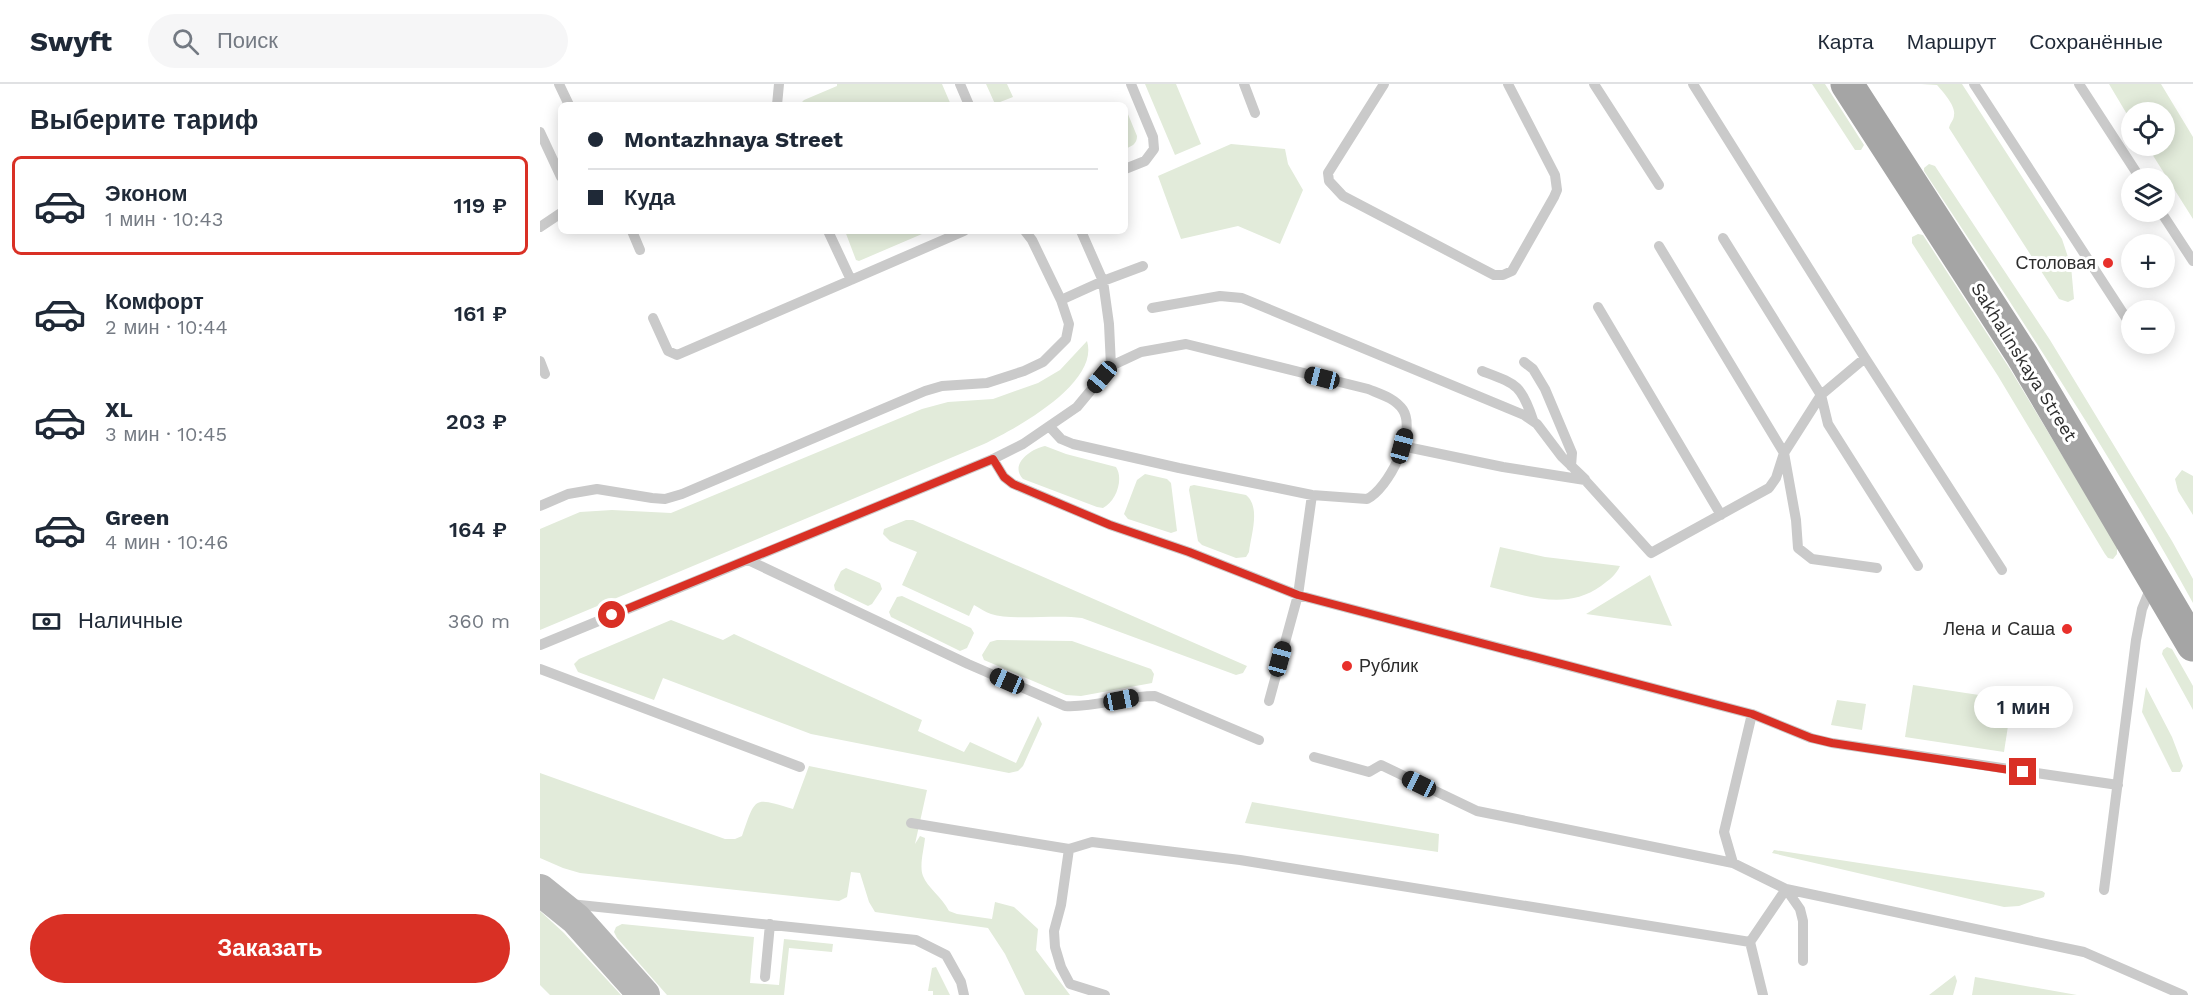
<!DOCTYPE html>
<html lang="ru">
<meta charset="utf-8">
<style>
body{margin:0;font-family:"Work Sans",sans-serif;background:#f6f6f7;color:#1f2937;height:100vh;display:flex;flex-direction:column;font-size:22px;white-space:nowrap}
*{box-sizing:border-box;margin:0}
p{font-size:20px;color:#747a83}
.icon{flex:none;width:33px;height:33px;fill:none;stroke:currentColor;stroke-width:2;stroke-linecap:round;stroke-linejoin:round}
.map{position:relative;flex:1;overflow:hidden}
.details{display:flex;flex-direction:column;background:#fff;width:540px}
.details>*{flex:none}
.hud{position:absolute;left:18px;top:18px;width:570px;height:132px;border-radius:9px;box-shadow:0 3px 15px #0003;display:grid;align-content:center;height:132px;padding:0 30px;background:#fff}
.buttons{position:absolute;left:1581px;top:18px;display:grid;gap:12px}
.buttons a{display:grid;place-items:center;width:54px;height:54px;border-radius:50%;background:#fff;box-shadow:0 3px 15px #0003;font-size:30px}
.end{position:absolute;width:27px;height:27px;margin:-14px;border:8px solid #d93025;background:#fff;box-shadow:0 0 0 3px #fff}
.from{border-radius:50%}
.bubble{position:absolute;height:42px;border-radius:21px;background:#fff;box-shadow:0 3px 15px #0003;font-size:20px;font-weight:600;line-height:42px;text-align:center}
.car{position:absolute;width:18px;height:36px;margin:-18px -9px;border-radius:8px;box-shadow:0 0 4px 2px #0007;background:linear-gradient(#222 24%,#8ab4d8 0 40%,#222 0 76%,#8ab4d8 0 86%,#222 0)}
.hud b{display:flex;align-items:center;gap:21px;height:57px;font-size:22px}
.hud b+b{border-top:2px solid #e0e1e3}
.hud i{width:15px;height:15px;background:#1f2937}
ul{padding:0;list-style:none}
li{display:flex;align-items:center;gap:18px;height:99px;margin:0 12px 9px;padding:0 18px;border:3px solid transparent;border-radius:9px}
li div{flex:1}
li b{display:block;font-size:22px}
li em{font-style:normal;font-weight:600}
li.on{border-color:#d93025}
li>.icon{width:54px;height:54px;stroke-width:1.5}
h2{padding:0 30px;font-size:27px;line-height:72px}
.pay{display:flex;align-items:center;gap:15px;height:66px;padding:0 30px;font-size:22px}
.pay p{margin-inline-start:auto}
.primary-button{display:flex;gap:12px;margin-top:auto;padding:12px 30px}
.primary-button a{flex:1;height:69px;border-radius:36px;background:#d93025;color:#fff;font-size:24px;font-weight:600;line-height:69px;text-align:center}
header{display:flex;align-items:center;gap:36px;box-sizing:border-box;height:84px;padding:0 30px;background:#fff;border-bottom:2px solid #e0e1e3}
header strong{font-size:28px}
nav{display:flex;gap:33px;margin-inline-start:auto;font-size:21px}
.search{width:420px;height:54px;background:#f6f6f7;display:flex;align-items:center;gap:15px;box-sizing:border-box;padding:0 21px;border-radius:33px;color:#747a83;font-size:22px}
main{display:flex;flex:1;min-height:0}
.map>svg:first-child{display:block}
</style>
<header>
<strong>Swyft</strong>
<div class="search"><svg class="icon" aria-label="search" viewBox="0 0 24 24"><circle cx="10" cy="10" r="6"/><path d="M15 15l6 6"/></svg>Поиск</div>
<nav><a>Карта</a><a>Маршрут</a><a>Сохранённые</a></nav>
</header>
<main>
<section class="details">
<h2>Выберите тариф</h2>
<ul>
<li class="on"><svg class="icon" aria-label="car" viewBox="0 0 24 24"><path d="M5 17H2v-5l4-1 3-4h7l3 4 3 1v5h-3M9 17h6M6 11h13"/><circle cx="7" cy="17" r="2"/><circle cx="17" cy="17" r="2"/></svg><div><b>Эконом</b><p>1 мин · 10:43</p></div><em>119 ₽</em></li>
<li><svg class="icon" aria-label="car" viewBox="0 0 24 24"><path d="M5 17H2v-5l4-1 3-4h7l3 4 3 1v5h-3M9 17h6M6 11h13"/><circle cx="7" cy="17" r="2"/><circle cx="17" cy="17" r="2"/></svg><div><b>Комфорт</b><p>2 мин · 10:44</p></div><em>161 ₽</em></li>
<li><svg class="icon" aria-label="car" viewBox="0 0 24 24"><path d="M5 17H2v-5l4-1 3-4h7l3 4 3 1v5h-3M9 17h6M6 11h13"/><circle cx="7" cy="17" r="2"/><circle cx="17" cy="17" r="2"/></svg><div><b>XL</b><p>3 мин · 10:45</p></div><em>203 ₽</em></li>
<li><svg class="icon" aria-label="car" viewBox="0 0 24 24"><path d="M5 17H2v-5l4-1 3-4h7l3 4 3 1v5h-3M9 17h6M6 11h13"/><circle cx="7" cy="17" r="2"/><circle cx="17" cy="17" r="2"/></svg><div><b>Green</b><p>4 мин · 10:46</p></div><em>164 ₽</em></li>
</ul>
<div class="pay"><svg class="icon" aria-label="cash" viewBox="0 0 24 24"><path d="M3 7h18v10H3z"/><circle cx="12" cy="12" r="2"/></svg>Наличные<p>360 m</p></div>
<div class="primary-button"><a>Заказать</a></div>
</section>
<div class="map">
<svg width="1653" height="911" viewBox="0 0 1653 911">
<rect width="100%" height="100%" fill="#fff"/>
<!-- green -->
<path fill="#e2ebda" d="M297,0H402L411,21H259L264,16L297,2Z
M446,0H467L473,13L455,20Z
M605,0H636L661,60L635,71Z
M1272,0H1285L1324,61L1321,66H1315Z
M1381,0H1422L1522,155L1531,182L1534,215L1528,218L1519,215L1409,44C1410,39 1414,36 1414,31C1416,22 1403,8 1397,1Z
M1569,0H1621L1653,53V135L1607,62H1624V28H1592L1591,37Z
M585,23L597,52C597,60 592,62 585,65Z
M691,60L745,65L748,80L763,106L740,160L698,142L641,155L618,92Z
M1389,80L1395,82L1510,256L1632,457L1653,495V519C1571,371 1478,229 1384,87V84Z
M305,147H389L319,177L316,176Z
M1378,150L1383,151L1470,285L1577,462V470L1573,475L1568,474L1565,470L1458,292L1372,159V153Z
M547,257C560,299 475,345 444,360L0,546V445L40,428L72,426L131,429L382,325L408,318L453,315L498,299L520,286Z
M505,362L526,370L576,383C584,395 576,418 563,424L557,423L483,395C469,380 491,365 505,362Z
M1642,386L1653,392V431L1638,407L1635,395Z
M605,390L627,395L631,399L637,447L631,449L588,435L584,430L597,396Z
M654,401L706,411C721,423 711,451 709,468L706,473L696,474L662,461L658,457L649,406L650,402Z
M366,436H373L707,582L703,589L696,591L542,534C516,530 473,537 451,530C445,528 440,524 434,521L429,532L362,501L377,468L350,457L343,450L344,445Z
M960,463L1005,473L1080,482C1076,491 1069,496 1061,502C1026,527 988,512 950,503Z
M306,484L340,499L342,505L332,520L328,522L295,506L294,501L301,487Z
M1110,491L1132,542L1046,530Z
M362,512L431,544L434,549L427,564L420,567L351,533L349,528L357,513Z
M131,536L183,556L194,550L382,636L378,647L424,668L430,658L476,679L498,632L502,640L483,682L478,687L469,689L271,650L123,594L114,616L38,588L34,580L39,575Z
M457,556L532,557L611,585L614,590L612,599L541,612L526,611L444,576L442,571L450,558Z
M1627,563L1632,565L1653,602V626L1622,570L1623,566Z
M1373,601L1472,616L1464,668L1365,653Z
M1606,603L1632,653L1643,682L1640,688H1632L1602,628Z
M1297,616L1326,620L1322,646L1291,641Z
M269,682L387,706L375,760L380,752L385,754C384,765 379,782 383,792C387,803 402,813 409,827L417,830L452,835L455,818L474,823L498,845L496,866L530,911H485L465,870L448,844L335,828L329,818L320,789L311,788L307,813L299,817L40,789L23,784L0,774V689L185,755H195L202,752C216,712 213,713 253,725Z
M712,718L899,750L898,768L705,739Z
M1234,766L1502,807L1505,809L1504,813L1479,822L1464,823L1232,769Z
M0,827L24,849L81,911H10L0,901Z
M82,840L214,853L210,899L239,901L244,855L293,860L292,868L249,864L244,911H127L77,854L74,848L76,843Z
M396,883L410,911H393V907H388L392,884Z
M1415,891L1417,897L1413,911H1389Z
M1435,893L1537,911H1432Z"/>
<g fill="none" stroke-linecap="round" stroke-linejoin="round">
<!-- lane -->
<path stroke="#cacaca" stroke-width="10" d="M19,0L29,21
M420,0L429,21
M704,0L715,29
M844,0L788,89L789,97L803,112L954,191H963L972,187L1014,113L1017,106L1015,91L968,0
M1054,0L1119,101
M1153,0L1325,274L1462,486
M1434,0L1592,243
M1539,0L1600,94
M237,21L239,0
M0,48L21,93
M585,85L605,77L614,65L613,53L591,0
M1621,128L1653,177
M0,143L21,129
M92,147L100,166
M288,147L311,196L424,147
M1183,154L1281,311L1288,340L1378,482
M521,216L563,197L603,182
M1058,223L1181,431
M612,224L680,212L702,214L984,331L997,340L1022,373L1045,395
M113,234L128,267L137,271L311,196
M1325,274L1281,311L1244,369L1256,436L1258,464L1272,475L1337,484
M0,277L5,290
M984,278L993,285L1005,305L1032,369L1031,382
M942,287C976,300 981,300 993,336
M510,343L521,355L533,360L639,384L772,411L827,415C848,405 877,348 863,326C855,314 840,310 828,305L646,260L601,268L571,282
M862,362L963,383L1045,396L1111,469L1229,404L1236,394L1244,369L1119,162
M453,375L464,393L473,400L570,441L649,468L758,511L1212,630L1271,654L1292,659L1578,701
M0,422L28,410L57,405L112,414L125,415L142,410L385,307L402,302L447,299L484,287L503,278L526,255L529,240L521,216L492,156L485,147
M208,476L428,580L525,622C555,624 584,612 615,612L719,656
M0,561L453,375L483,360L537,323L571,282L569,240L563,197L541,147
M0,585L260,683
M729,617L758,511L772,411
M774,673L829,688L841,681L937,727L1193,779L1246,805L1544,868L1643,911
M371,739L529,765L552,758L700,776L1210,858
M529,765L521,821L514,847L515,863L521,883L530,900L565,911
M1193,779L1184,748L1212,630
M1564,806L1596,556L1602,525L1611,503
M30,820L376,856L406,871L421,898L424,911
M225,893L230,840
M1223,911L1210,858L1246,805L1260,825L1263,837V877"/>
<!-- secondary -->
<path stroke="#b7b7b7" stroke-width="32" d="M0,806L36,835L104,911"/>
<!-- primary -->
<path stroke="#a5a5a5" stroke-width="33" d="M1307,0L1482,271L1653,561"/>
</g>
<g fill="none" stroke-linecap="round" stroke-linejoin="round">
<!-- route -->
<path stroke="#d93025" stroke-width="8" d="M72,531L453,375L464,393L473,400L570,441L649,468L758,511L1212,630L1271,654L1292,659L1483,688"/>
</g>
<!-- markers -->
<g fill="#e8302b" stroke="#fff" stroke-width="2">
<circle cx="1568" cy="179" r="6"/>
<circle cx="1527" cy="545" r="6"/>
<circle cx="807" cy="582" r="6"/>
</g>
<g text-anchor="middle" stroke-width="6" stroke-linejoin="round" paint-order="stroke">
<!-- poi labels -->
<g font-size="18" fill="#2d2d2d" stroke="#fff" text-anchor="end">
<text x="1556" y="185">Столовая</text>
<text x="1515" y="551">Лена и Саша</text>
<text x="819" y="588" text-anchor="start">Рублик</text>
</g>
<!-- street labels -->
<g font-size="18" fill="#2d2d2d" stroke="#fff">
<text transform="translate(1484 278) rotate(58)" y="6">Sakhalinskaya Street</text>
</g>
</g>
</svg>
<div class="buttons">
<a><svg class="icon" aria-label="locate" viewBox="0 0 24 24"><circle cx="12" cy="12" r="6"/><path d="M12 2v4M12 18v4M2 12h4M18 12h4"/></svg></a>
<a><svg class="icon" aria-label="layers" viewBox="0 0 24 24"><path d="M12 4l9 5-9 5-9-5zM3 14l9 5 9-5"/></svg></a>
<a>+</a>
<a>−</a>
</div>
<i class="end from" style="left:72px;top:531px"></i>
<i class="end" style="left:1483px;top:688px"></i>
<div class="bubble" style="left:1434px;top:602px;width:99px">1 мин</div>
<i class="car" style="left:562px;top:293px;rotate:220deg"></i>
<i class="car" style="left:782px;top:294px;rotate:284deg"></i>
<i class="car" style="left:862px;top:362px;rotate:15deg"></i>
<i class="car" style="left:740px;top:575px;rotate:15deg"></i>
<i class="car" style="left:467px;top:597px;rotate:294deg"></i>
<i class="car" style="left:581px;top:616px;rotate:79deg"></i>
<i class="car" style="left:879px;top:700px;rotate:296deg"></i>
<div class="hud">
<b><i class="from"></i>Montazhnaya Street</b>
<b><i></i>Куда</b>
</div>
</div>
</main>
